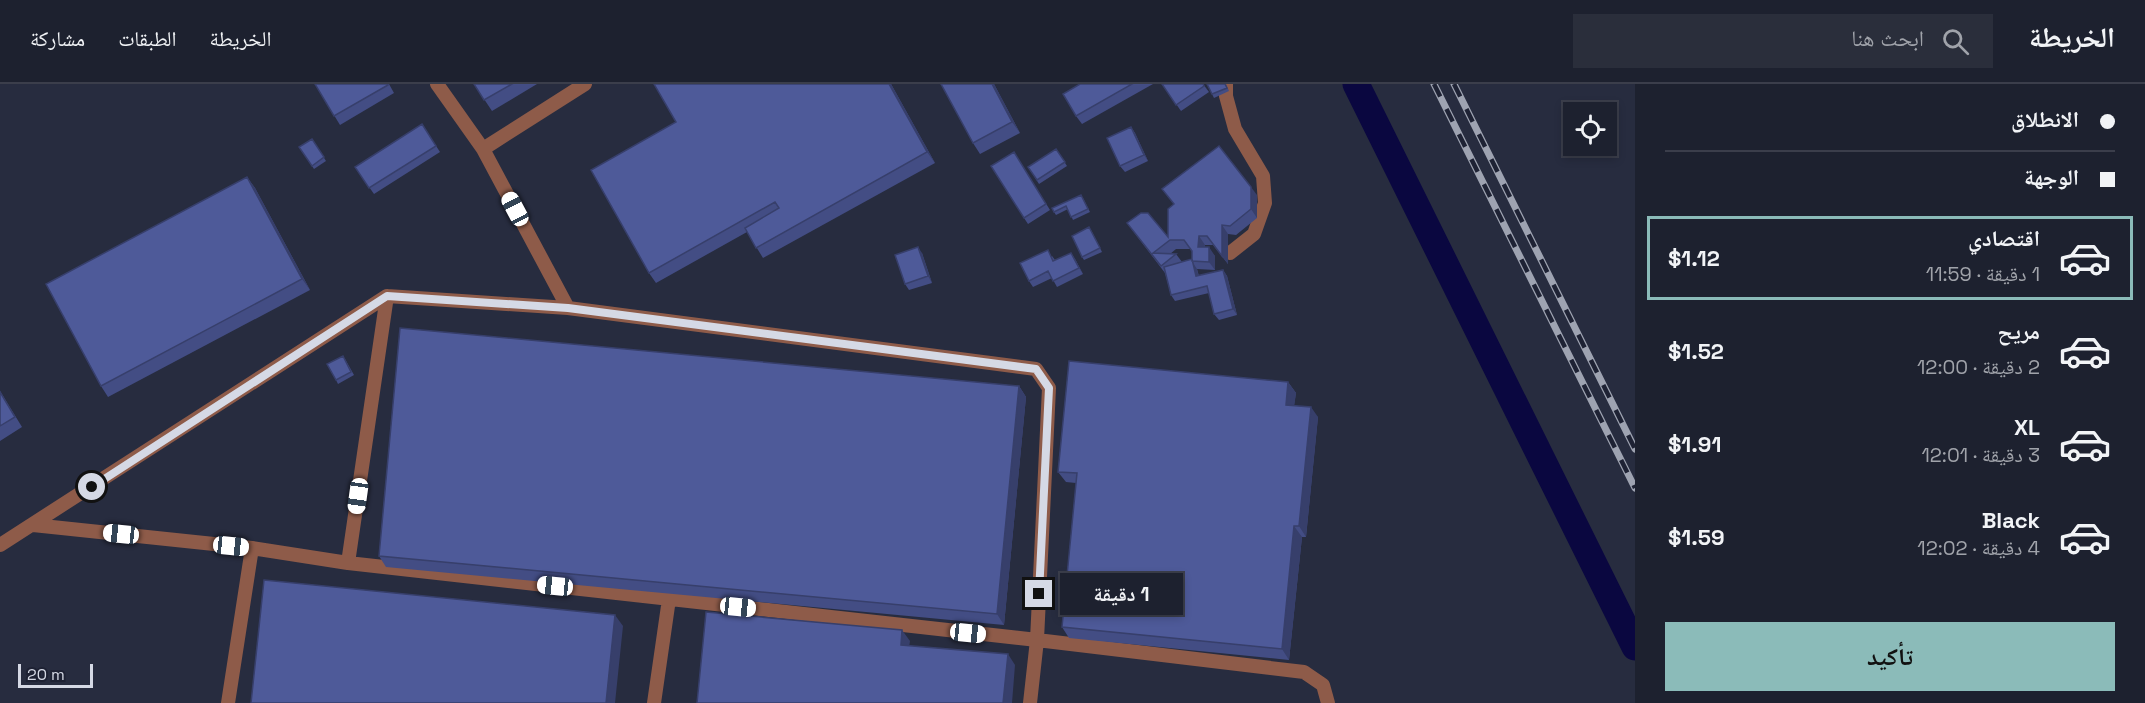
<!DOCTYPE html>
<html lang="ar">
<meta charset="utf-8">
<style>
body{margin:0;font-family:"Space Grotesk","Noto Naskh Arabic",sans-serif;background:#2a2e3b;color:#f1f3f6;direction:rtl;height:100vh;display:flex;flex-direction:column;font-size:22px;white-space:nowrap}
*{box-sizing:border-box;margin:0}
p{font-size:20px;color:#a0a3aa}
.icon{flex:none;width:33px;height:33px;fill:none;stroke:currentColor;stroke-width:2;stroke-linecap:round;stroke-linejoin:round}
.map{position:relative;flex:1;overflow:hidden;direction:ltr}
.side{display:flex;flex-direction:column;background:#1d212f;width:510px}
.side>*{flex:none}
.guide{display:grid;align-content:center;height:132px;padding:0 30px;background:#1d212f}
.buttons{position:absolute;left:1563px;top:18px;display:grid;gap:12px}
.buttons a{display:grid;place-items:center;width:54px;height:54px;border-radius:0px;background:#1d212f;box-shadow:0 3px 9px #0003,0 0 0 2px #3b3e4b;font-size:30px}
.scale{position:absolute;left:18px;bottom:15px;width:75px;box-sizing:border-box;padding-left:6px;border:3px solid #d5d9e5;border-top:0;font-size:16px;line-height:21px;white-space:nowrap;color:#d5d9e5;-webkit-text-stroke:4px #1e2234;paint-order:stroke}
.end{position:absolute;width:27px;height:27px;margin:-14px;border:8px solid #d5d9e5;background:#111;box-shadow:0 0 0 3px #111}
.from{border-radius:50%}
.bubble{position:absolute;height:42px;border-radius:0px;background:#1d212f;box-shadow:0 3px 9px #0003,0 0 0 2px #3b3e4b;font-size:20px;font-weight:700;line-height:42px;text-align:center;direction:rtl}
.car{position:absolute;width:18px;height:36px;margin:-18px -9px;border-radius:8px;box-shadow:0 0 4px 2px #0007;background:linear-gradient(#fff 24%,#345 0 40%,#fff 0 76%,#345 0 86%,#fff 0)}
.guide b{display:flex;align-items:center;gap:21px;height:57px;font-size:22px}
.guide b+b{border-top:2px solid #3b3e4b}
.guide i{width:15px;height:15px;background:#f1f3f6}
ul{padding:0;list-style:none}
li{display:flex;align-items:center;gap:18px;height:84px;margin:0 12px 9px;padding:0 18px;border:3px solid transparent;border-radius:0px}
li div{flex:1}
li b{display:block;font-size:22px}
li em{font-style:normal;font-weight:700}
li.selected{border-color:#8bbbb9}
li>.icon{width:54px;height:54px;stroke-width:1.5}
.action{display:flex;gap:12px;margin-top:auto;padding:12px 30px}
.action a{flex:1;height:69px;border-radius:0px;background:#8bbbb9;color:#111;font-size:24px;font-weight:700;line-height:69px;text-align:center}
header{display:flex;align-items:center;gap:36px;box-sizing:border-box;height:84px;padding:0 30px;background:#1d212f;border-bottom:2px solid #3b3e4b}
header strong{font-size:28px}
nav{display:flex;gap:33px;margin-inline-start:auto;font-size:21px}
.search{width:420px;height:54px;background:#2a2e3b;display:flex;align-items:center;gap:15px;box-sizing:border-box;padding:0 21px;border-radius:0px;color:#a0a3aa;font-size:22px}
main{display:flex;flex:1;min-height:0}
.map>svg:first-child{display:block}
</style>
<header>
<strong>الخريطة</strong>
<div class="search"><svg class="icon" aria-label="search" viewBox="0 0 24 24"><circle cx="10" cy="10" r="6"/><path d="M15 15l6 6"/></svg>ابحث هنا</div>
<nav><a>الخريطة</a><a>الطبقات</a><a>مشاركة</a></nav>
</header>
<main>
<section class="side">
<div class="guide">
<b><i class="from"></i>الانطلاق</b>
<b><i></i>الوجهة</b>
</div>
<ul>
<li class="selected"><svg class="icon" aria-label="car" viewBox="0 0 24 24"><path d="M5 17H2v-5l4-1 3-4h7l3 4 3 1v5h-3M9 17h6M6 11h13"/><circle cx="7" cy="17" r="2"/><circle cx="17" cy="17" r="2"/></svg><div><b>اقتصادي</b><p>1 دقيقة · 11:59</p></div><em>$1.12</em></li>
<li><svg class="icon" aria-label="car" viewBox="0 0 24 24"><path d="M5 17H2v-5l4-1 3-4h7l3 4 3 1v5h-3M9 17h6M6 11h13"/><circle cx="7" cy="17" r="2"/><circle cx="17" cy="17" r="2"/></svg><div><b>مريح</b><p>2 دقيقة · 12:00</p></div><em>$1.52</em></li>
<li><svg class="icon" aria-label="car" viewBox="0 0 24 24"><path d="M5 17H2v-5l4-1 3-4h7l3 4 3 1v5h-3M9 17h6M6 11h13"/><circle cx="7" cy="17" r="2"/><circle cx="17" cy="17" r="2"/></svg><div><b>XL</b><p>3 دقيقة · 12:01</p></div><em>$1.91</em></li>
<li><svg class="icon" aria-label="car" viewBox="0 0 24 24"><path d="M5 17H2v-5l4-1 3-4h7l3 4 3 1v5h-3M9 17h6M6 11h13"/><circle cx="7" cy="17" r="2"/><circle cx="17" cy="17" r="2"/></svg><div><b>Black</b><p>4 دقيقة · 12:02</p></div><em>$1.59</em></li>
</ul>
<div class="action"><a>تأكيد</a></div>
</section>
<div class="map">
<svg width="1635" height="619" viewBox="0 0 1635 619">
<rect width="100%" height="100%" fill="#272c3f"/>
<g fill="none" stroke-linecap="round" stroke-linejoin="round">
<!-- canal -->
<path stroke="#0a0740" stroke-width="27" d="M1356,0L1635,563"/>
<!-- lane -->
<path stroke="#8e5b49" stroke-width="14" d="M437,0L483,65L568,224
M1226,0V12L1235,45L1263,92L1265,119L1254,150L1230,169
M483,65L585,0
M33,441L252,464L348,479L1037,556L1304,588L1323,601L1328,619
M0,461L387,212L568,224L1036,285L1049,304L1037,556L1030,619
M348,479L387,212
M228,619L252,464
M654,619L669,515"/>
<defs>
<path id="rail" d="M1434,0L1635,404
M1454,0L1635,365"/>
</defs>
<!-- rail casing -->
<use href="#rail" stroke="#9ea3b1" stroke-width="7"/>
<!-- rail -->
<use href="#rail" stroke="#1e2234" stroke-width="4.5" stroke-dasharray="14" stroke-linecap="butt"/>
</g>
<!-- wall -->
<path fill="#434d84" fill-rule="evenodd" d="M315,0H389L394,9L340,41Z
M474,0H537L492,27Z
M654,0H891L935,79L763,174L747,148L656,199L649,189L676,38Z
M994,0L1020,49L980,70L973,59Z
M1080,0H1153L1082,40L1076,32Z
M1162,0H1203L1209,8L1181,27Z
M1207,0H1226L1229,7L1214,14Z
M422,40L440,68L374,110L355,83Z
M1131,43L1135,49L1148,77L1125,88L1120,82Z
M312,55L326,77L314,85L299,63Z
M1056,65L1067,82L1039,100L1028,83Z
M1014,68L1050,126L1028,140L1024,134Z
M247,93L255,104L310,206L108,313L101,302Z
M1162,105L1257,111V134L1236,151L1228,150V180L1213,161H1205V163L1215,172V186L1197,185L1199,192L1223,186L1227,192L1237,231L1219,236L1214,230L1209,209L1175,217L1171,211L1165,189L1127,139L1168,153L1174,120ZM1176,165H1190L1192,168V175L1182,178L1176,170H1170Z
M1083,114L1090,128L1073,136L1068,125L1056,131L1054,128Z
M1091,146L1102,168L1084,176L1082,173Z
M922,169L932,199L909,206L905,200Z
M1071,169L1075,175L1083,190L1057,203L1052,194L1033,203L1029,197L1052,172L1055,176Z
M345,275L354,291L338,300L336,296Z
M1288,298L1296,309L1294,321L1318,333L1306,453H1302L1289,576L1069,554L1062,543L1076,399L1066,398L1058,388Z
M1019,302L1026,313L1004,541L386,483L379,472Z
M0,307L22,343L0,357Z"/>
<!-- shaded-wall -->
<path fill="#373f6b" d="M889,0H891L935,79L927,68Z
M992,0H994L1020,49L1012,38Z
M1131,43L1135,49L1148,77L1144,71Z
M247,93L255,104L310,206L302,195Z
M1251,103L1257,111V134L1251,125Z
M1222,141L1228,150V180L1222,172Z
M1199,152L1205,161L1204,172L1198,163Z
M918,163L922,169L932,199L928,192Z
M1209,163L1215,172V186L1209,178Z
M1071,169L1075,175L1083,190L1079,184Z
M1193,179L1197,185L1200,199L1196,192Z
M1223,186L1227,192L1237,231L1233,225Z
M1288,298L1296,309L1293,331L1286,321Z
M1019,302L1026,313L1004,541L997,530Z
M1311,323L1318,333L1306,453L1299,442Z
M1294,442L1302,453L1289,576L1282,565Z
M615,531L623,542L615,619H606Z
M902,546L910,557L908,571L901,561Z
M1008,570L1015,581L1012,619H1003Z"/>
<!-- building -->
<path fill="#4e5a99" stroke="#373f6b" stroke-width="1.5" d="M315,0H388V1L334,32Z
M474,0H512L484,16Z
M654,0H889L927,68L756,164L745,144L779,124L775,118L649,189L591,86L676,38Z
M941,0H992L1012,38L973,59Z
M1080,0H1132L1076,32L1063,10Z
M1162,0H1203L1204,2L1176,21Z
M1207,0H1225L1227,4L1212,10Z
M422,40L436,62L369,104L355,83Z
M1131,43L1144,71L1120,82L1107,54Z
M312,55L324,73L312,82L299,63Z
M1219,62L1251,103V125L1230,142L1222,141V172L1207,152H1199L1198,163H1209V178L1192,177V167L1184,156H1170L1153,169L1176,170L1161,182L1127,139L1141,129H1148L1168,153V125L1174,120L1162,105Z
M1056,65L1065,78L1037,96L1028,83Z
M1014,68L1046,120L1024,134L991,82Z
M247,93L302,195L101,302L46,200Z
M1081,111L1088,125L1071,133L1066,122L1054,128L1052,124Z
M1089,143L1100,164L1082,173L1072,152Z
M918,163L928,192L905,200L895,171Z
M1048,166L1053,177L1071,169L1079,184L1053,197L1048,187L1029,197L1020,179Z
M1192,175L1196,192L1223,186L1233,225L1214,230L1207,202L1171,211L1164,183Z
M400,244L1019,302L997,530L379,472Z
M343,272L351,288L336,296L327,280Z
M1069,277L1288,298L1286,321L1311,323L1299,442H1294L1282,565L1062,543L1077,389L1058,388Z
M0,308L15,333L0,342Z
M264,496L615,531L606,619H251Z
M706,528L902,546L901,561L1008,570L1003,619H697Z"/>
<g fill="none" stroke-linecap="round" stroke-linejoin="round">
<!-- route -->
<path stroke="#d5d9e5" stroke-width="8" d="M92,403L387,212L568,224L1036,285L1049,304L1039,510"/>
</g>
</svg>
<div class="buttons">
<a><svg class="icon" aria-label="locate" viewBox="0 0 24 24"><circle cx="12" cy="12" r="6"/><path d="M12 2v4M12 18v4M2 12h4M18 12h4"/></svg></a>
</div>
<div class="scale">20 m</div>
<i class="end from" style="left:92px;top:403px"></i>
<i class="end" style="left:1039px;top:510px"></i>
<div class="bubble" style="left:1060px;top:489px;width:123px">1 دقيقة</div>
<i class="car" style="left:515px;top:125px;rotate:332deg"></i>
<i class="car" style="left:358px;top:412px;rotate:188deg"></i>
<i class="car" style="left:121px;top:450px;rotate:276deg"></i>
<i class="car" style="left:231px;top:462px;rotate:96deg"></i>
<i class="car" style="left:555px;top:502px;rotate:276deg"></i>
<i class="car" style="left:738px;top:523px;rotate:96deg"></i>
<i class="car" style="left:968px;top:549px;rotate:96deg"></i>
</div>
</main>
